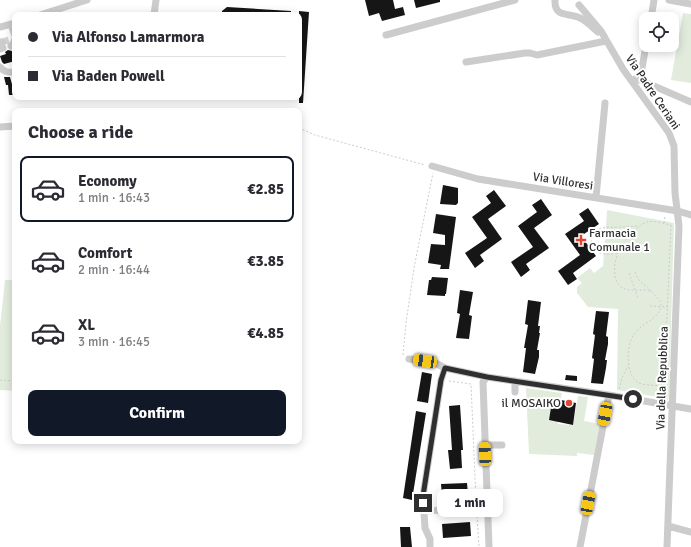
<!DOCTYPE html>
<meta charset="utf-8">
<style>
body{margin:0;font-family:Signika,sans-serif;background:#f2f2f3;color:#2b2b33;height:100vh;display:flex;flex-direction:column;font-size:15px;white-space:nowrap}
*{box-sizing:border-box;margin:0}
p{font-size:13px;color:#7c7c81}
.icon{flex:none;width:22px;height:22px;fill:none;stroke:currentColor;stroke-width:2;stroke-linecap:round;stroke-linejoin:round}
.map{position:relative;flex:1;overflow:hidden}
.side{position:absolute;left:12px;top:108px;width:290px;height:336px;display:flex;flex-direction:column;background:#fff;border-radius:8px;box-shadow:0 2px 10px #0003}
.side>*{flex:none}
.guide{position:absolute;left:12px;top:12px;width:290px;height:88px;border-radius:8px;box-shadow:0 2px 10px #0003;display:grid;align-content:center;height:88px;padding:0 16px;background:#fff}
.buttons{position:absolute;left:639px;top:12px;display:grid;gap:8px}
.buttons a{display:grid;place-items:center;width:40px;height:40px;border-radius:8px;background:#fff;box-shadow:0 2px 10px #0003;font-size:20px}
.end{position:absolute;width:18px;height:18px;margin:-9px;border:5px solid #2f2f2f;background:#fff;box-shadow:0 0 0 2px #fff}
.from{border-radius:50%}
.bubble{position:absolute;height:28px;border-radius:8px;background:#fff;box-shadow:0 2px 10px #0003;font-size:13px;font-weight:800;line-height:28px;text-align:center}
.car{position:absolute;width:12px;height:24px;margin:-12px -6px;border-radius:5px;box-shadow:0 0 3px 1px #0007;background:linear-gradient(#f5c518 24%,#345 0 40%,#f5c518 0 76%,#345 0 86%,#f5c518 0)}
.guide b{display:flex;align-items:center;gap:14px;height:38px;font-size:15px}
.guide b+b{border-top:1px solid #e1e1e2}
.guide i{width:10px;height:10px;background:#2b2b33}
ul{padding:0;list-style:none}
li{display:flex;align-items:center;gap:12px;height:66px;margin:0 8px 6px;padding:0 8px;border:2px solid transparent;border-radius:8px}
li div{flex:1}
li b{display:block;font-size:15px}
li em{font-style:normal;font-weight:800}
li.current{border-color:#111827}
li>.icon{width:36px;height:36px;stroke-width:1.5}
h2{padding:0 16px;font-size:18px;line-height:48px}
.primary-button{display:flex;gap:8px;margin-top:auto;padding:8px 16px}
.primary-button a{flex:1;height:46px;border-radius:8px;background:#111827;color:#fff;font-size:16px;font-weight:800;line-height:46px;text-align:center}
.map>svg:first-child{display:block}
</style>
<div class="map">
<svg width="691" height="547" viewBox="0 0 691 547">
<rect width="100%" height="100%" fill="#fff"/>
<!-- green -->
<path fill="#e2ecdd" d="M683,13L691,14V83L671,80Z
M607,210L674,223L669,396L668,400H666L664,398L617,390L618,309L588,307L577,293V287L582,283L577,278L590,268L594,273L603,266Z
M5,280H15V391L0,390V326Z
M526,388L562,393L560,402L552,401L549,420L558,421V424L573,425L578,396L588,397L584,421L600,424L594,455L577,453V456L529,454Z"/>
<!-- building -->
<path fill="#161616" d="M365,0H393L395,9L403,7L405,15L382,21L379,13L369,16Z
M414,0H440V2L416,8Z
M227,7L291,11V15H222V11Z
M299,11L309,12L303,103H299Z
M8,50L12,51L15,61L4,64L2,62L0,56L6,54L5,52Z
M4,77H10L15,95H9L8,85H6Z
M443,185L458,188V203L456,205L440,204Z
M494,190L506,206L488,219L502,239L480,255L484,261L475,268L465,253L487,238L472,217L491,203L486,196Z
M541,199L552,215L534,228L549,248L526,264L530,270L521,277L511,262L533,247L518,226L537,212L532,205Z
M588,208L599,224L581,236L596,256L573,273L577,279L568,285L558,271L580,255L565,234L584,221L579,214Z
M436,214L456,217L449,269H440L441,265L428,263L431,244L445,245V235L433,233Z
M432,277L448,278L446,294H445V296L427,295L429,280H431Z
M460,290L473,292L469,315L472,316L469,339L456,338L460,314L457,313Z
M528,300L541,302L538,326H540L539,333H540L537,350H539V357L535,374L523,372L526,348H524L528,325L525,324Z
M596,311L609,312L606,336L608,337V344L605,360H607L606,368L603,384L591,383L594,359L592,358L595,335L593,334Z
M422,372L432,374L428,403L417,401Z
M566,375L577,376V381L565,380Z
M561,400L576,403L573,425L549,420L552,401L560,402Z
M460,405L463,450H461L462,468L450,469L448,450H452L449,406Z
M416,411L426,413L412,500L403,498Z
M467,483L468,495L442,496L441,484Z
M470,522L471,536L443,538L442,524Z
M400,527H410L412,547H401Z"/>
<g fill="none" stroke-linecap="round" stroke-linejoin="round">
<!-- minor-tunnel -->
<path stroke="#d5d5d5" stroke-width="7" stroke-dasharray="7 3.5" stroke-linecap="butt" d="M2,42L9,40"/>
<!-- path -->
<path stroke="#ccc" stroke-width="1" stroke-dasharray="2 2" stroke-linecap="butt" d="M299,128L315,135L425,165
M664,223L665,216
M671,225L664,386C657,385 643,386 637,382C625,373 626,343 635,333C644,321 662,319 661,302L651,291C642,288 630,293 621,287C612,281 614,262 618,253C621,244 637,225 647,222C654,220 664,224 671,225
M617,253C613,254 605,255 600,253C586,249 591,233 601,228L639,226
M635,272L638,279L651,291
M629,273L638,298
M650,306L667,307
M403,355L406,323L414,268L433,173
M0,380L15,381
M449,381L471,384L476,500
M664,386L665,394
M619,389L622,378L628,366
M477,516L479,547"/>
<!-- minor -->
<path stroke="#ccc" stroke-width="7" d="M555,0C554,19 570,12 580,18C587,21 592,27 598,32
M669,0L691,4
M579,5L601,31L623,69L669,133L674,146L675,193L679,226L667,547
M40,15L87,0
M154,15L156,0
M651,19L654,0
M11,24L15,36
M0,27L15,23
M386,35L515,0
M0,42H2
M11,46L13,44L15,39
M0,49L3,48
M466,62L525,53H530L537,55L606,41
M0,67C4,72 8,73 15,72
M640,80L646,45
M632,81L635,79L640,80L691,102
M0,127L15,126
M432,166L478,179L678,211L691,215
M596,197L605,103
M409,359L433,362L445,368L487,377L609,395L691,409
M487,377L483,382L489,547
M515,392V381
M485,445H502
M423,511L487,508
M668,526L691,532
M430,547V539L425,528L423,496L441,380L445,368
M580,547L609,395"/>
</g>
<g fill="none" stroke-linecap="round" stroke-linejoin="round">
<!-- route -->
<path stroke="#2f2f2f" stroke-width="5" d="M423,503V496L441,380L445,368L487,377L633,399"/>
</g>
<!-- markers -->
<g fill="#e14635" stroke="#fff" stroke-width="1.5">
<path d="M579 234h4v4h4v4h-4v4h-4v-4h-4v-4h4z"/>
<circle cx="569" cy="403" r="4"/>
</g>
<g text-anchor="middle" stroke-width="4" stroke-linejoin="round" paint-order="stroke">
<!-- street labels -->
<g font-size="12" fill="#2f2f2f" stroke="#fff">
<text transform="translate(653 92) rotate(56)" y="4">Via Padre Ceriani</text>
<text transform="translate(563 181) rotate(9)" y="4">Via Villoresi</text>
<text transform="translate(662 378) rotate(-88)" y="4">Via della Repubblica</text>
</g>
<!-- poi labels -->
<g font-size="12" fill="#2f2f2f" stroke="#fff" text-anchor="start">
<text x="589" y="237">Farmacia<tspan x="589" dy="14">Comunale 1</tspan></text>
<text x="561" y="407" text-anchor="end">il MOSAIKO</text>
</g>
</g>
</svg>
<div class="buttons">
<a><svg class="icon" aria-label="locate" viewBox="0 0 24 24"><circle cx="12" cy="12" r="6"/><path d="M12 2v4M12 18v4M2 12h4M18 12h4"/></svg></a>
</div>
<i class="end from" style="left:633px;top:399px"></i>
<i class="end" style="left:423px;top:503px"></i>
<div class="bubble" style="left:437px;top:489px;width:66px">1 min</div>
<i class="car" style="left:425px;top:361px;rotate:278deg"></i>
<i class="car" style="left:605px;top:414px;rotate:191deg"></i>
<i class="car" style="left:485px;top:454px;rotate:358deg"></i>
<i class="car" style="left:588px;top:503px;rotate:11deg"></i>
<div class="guide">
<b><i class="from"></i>Via Alfonso Lamarmora</b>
<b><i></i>Via Baden Powell</b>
</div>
<section class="side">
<h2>Choose a ride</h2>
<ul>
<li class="current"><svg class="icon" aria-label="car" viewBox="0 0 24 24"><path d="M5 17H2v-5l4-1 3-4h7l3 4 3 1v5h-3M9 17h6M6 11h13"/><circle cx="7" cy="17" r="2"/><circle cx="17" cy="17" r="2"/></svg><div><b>Economy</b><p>1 min · 16:43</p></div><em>€2.85</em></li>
<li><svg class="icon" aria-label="car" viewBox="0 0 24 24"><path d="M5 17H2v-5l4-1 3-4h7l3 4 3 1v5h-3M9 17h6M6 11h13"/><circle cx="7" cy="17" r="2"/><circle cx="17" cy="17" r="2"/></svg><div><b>Comfort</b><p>2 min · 16:44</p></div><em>€3.85</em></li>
<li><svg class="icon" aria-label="car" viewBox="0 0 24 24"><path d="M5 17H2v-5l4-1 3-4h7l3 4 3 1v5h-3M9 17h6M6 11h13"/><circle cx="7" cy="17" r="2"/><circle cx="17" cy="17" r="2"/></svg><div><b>XL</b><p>3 min · 16:45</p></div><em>€4.85</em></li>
</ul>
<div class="primary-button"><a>Confirm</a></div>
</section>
</div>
